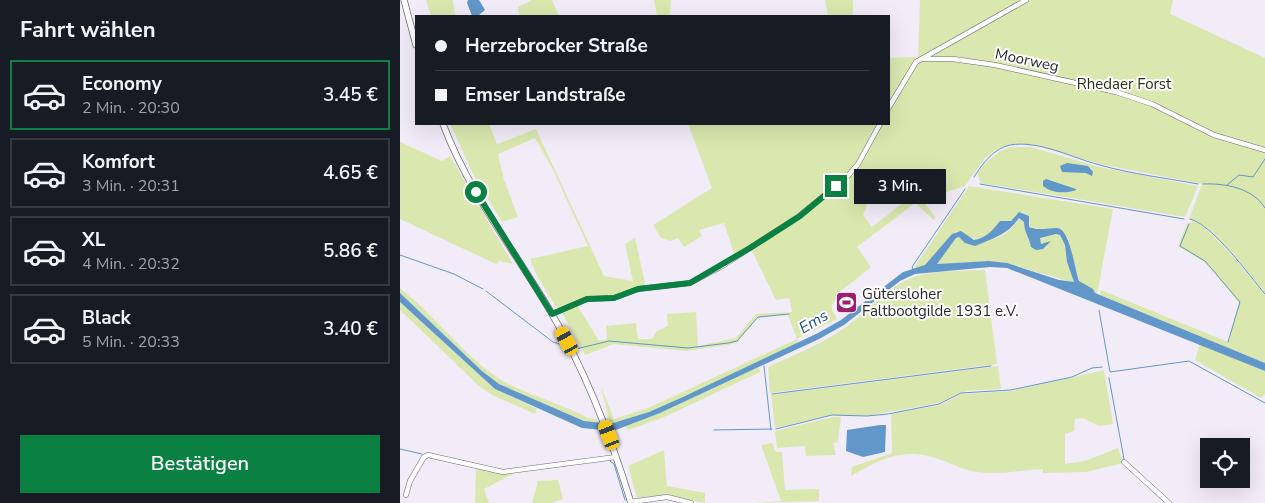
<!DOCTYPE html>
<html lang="de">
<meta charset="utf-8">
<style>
body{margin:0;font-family:"Nunito Sans",sans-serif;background:#20242c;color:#f1f3f6;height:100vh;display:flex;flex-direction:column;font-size:19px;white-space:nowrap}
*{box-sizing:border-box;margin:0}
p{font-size:16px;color:#9ea1a6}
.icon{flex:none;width:28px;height:28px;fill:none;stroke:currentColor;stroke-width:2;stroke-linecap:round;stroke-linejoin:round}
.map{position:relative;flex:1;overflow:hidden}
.sheet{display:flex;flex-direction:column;background:#171b24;width:400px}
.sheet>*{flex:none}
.banner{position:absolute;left:15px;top:15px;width:475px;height:110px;border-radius:0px;box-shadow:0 5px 20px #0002;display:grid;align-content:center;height:110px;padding:0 20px;background:#171b24}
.fabs{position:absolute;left:800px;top:438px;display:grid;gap:10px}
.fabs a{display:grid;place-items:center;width:50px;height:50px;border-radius:0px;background:#171b24;box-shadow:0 5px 20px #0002;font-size:25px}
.end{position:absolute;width:22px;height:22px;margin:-11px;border:6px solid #0b8043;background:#fff;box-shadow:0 0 0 2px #fff}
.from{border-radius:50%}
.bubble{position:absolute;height:35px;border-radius:0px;background:#171b24;box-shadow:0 5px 20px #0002;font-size:16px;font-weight:600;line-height:35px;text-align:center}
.car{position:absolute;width:15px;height:30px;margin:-15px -8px;border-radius:6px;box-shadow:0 0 4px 1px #0007;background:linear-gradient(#f5c518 24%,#345 0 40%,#f5c518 0 76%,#345 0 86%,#f5c518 0)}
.banner b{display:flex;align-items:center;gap:18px;height:48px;font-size:19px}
.banner b+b{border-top:1px solid #363941}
.banner i{width:12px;height:12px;background:#f1f3f6}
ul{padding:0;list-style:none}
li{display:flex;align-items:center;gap:15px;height:70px;margin:0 10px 8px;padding:0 10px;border:2px solid #363941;border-radius:0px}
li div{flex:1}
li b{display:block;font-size:19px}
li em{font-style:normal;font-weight:600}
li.current{border-color:#0b8043}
li>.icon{width:45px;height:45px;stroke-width:1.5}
h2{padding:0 20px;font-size:22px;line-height:60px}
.action{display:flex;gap:10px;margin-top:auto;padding:10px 20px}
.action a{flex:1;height:58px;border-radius:0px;background:#0b8043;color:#fff;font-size:20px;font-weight:600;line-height:58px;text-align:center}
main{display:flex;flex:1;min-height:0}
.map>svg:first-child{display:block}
</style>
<main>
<section class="sheet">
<h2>Fahrt wählen</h2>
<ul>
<li class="current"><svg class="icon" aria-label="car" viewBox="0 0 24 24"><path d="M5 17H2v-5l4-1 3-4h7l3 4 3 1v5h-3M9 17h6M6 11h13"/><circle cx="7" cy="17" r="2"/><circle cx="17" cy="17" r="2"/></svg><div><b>Economy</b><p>2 Min. · 20:30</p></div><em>3.45 €</em></li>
<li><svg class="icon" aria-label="car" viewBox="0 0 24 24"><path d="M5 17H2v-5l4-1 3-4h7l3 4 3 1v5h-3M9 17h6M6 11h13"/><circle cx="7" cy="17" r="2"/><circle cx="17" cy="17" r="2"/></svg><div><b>Komfort</b><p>3 Min. · 20:31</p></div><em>4.65 €</em></li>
<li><svg class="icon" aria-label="car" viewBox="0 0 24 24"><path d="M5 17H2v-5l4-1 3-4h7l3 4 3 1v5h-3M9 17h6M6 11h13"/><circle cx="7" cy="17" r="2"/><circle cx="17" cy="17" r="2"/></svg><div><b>XL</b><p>4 Min. · 20:32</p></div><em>5.86 €</em></li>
<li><svg class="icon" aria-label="car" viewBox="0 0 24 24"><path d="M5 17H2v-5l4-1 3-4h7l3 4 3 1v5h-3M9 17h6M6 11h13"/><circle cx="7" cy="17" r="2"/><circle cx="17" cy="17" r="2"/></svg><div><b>Black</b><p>5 Min. · 20:33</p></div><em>3.40 €</em></li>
</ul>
<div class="action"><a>Bestätigen</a></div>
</section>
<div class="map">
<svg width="865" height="503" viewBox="0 0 865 503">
<rect width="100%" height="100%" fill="#f2ecf9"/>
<!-- green -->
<path fill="#dae8af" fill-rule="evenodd" d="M26,0H53L55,16H31Z
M132,0H152L159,16H119L118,7Z
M254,0H271L270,16H257Z
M425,0H453V16H428Z
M520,0H773L770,14L865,58V293C849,274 812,223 789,219L802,184L700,164L631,144H611L596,150L585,158L565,186L523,200L535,217L534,220L515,203L457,247L471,267L441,291L431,307L437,319L397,339L399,343C337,371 276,406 210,424L201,387L214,419L248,408L397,339L388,315L357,318L338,342L328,345L286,351L214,344L185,355L162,313L177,305L199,341L207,339L206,326L236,323L238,339H252L257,331L268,326L267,314L296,312L298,346L336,338L356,314L392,312L389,298L376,300L350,247L335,257L324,223L299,230L302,236L284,247L278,238L271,241L261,238L253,225L312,188L288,124H489V58L518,57ZM486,171V179L499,177L517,192L472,227L463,215L467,205L461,174Z
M50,124H89L97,144L136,129L204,276L233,281L225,244L235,238L245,283L243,286L214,296L187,297L159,308L156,307L137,276L130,259L188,246L153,170L135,138L98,154L104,180L118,217L102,222L74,176Z
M0,142L42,161L50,156L113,264L99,261L96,264L0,219Z
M610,147H631L699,167L798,186L785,217L581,183L577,173C587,160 595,153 610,147Z
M569,186L713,209L697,294L679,281L668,238L658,228L643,230L629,227L630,224L626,214L619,212L611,221H600C583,242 580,243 556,231L525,266L514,268Z
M620,218L624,222C624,232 629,237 631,247L636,250L645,242L641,244L640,238L656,234L660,235L665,245L667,262L674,283L607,263L589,261L536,264L556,237L584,242C590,238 597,239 603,235C610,231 615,224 620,218Z
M792,221C809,224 851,279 865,295V363L700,295L701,290L828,342L839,303L807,264L778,246L787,223H790Z
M585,270L597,364L370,393L368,367C394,355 422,344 446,327C468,311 490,284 517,276C538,270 563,271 585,270Z
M0,288C36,316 64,357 103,381C119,391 180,411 187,418L196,419L200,424L184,421L99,384L82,371L0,293Z
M0,302L95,389L137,409L135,414L92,395L79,386L0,310Z
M800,344L865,371V394L861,398L795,360Z
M598,366L601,389L566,391L539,403L467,416L432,415L375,428L371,395Z
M359,367L360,372L262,418L228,430L225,426L260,413Z
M704,370L713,424L699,426L683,418L675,419L674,431L665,434V464L685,461L718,448L723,463L686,472L643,473V469C622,470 598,475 578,472C566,471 553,464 541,460C504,447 485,457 451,476L452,467L492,453L491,414L540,405L562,394L612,391Z
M433,417H441L438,442L433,443L436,455L406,456L405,446L377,448L375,431Z
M372,443L376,452H382L385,490L419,489V501L350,503L381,501L361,445Z
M264,450L267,486L305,493V503L267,495L237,498L228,466Z
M76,469L103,474L115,473L84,489L89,503H75Z
M158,480L163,499L151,503H132L138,481Z"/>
<!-- water -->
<path fill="#6197c9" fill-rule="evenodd" d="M68,0H79L85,10L79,15L72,16L67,3Z
M667,163L688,166L693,172L692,176L686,173L662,172L660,166Z
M646,179L676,189V190C666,194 651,193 643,186V181Z
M619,212L629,216V227C640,231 647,228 657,228C670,228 675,271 679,281L693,289L695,293L865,363V371L607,268L590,267L515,274L500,281L444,325L419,339L260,413L213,431L182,428L95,389L0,302V293L82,371L99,384L184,421L210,424L249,412L283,397L418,333L441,320L503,272L525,265L552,234L561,231L574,240C586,238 593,230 600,221H611ZM619,218L624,222C624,232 629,237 631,247L636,250L643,249L651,241L641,244L640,238L656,234L660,235L665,245L667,262L674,282L659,280L607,263L589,261L537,264L556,238L559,237L565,243L575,246C592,239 609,234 619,218Z
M480,425H486L485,452L463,457L446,451L447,430Z"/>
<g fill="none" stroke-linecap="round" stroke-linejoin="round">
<!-- stream -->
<path stroke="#6197c9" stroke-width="1" d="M574,177C583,163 593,149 610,145C640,140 672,158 700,165C731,174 766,178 798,184
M580,184L784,219
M803,184C825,183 853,188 865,208
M827,185L839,175L853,177L865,159
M790,219C812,224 849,275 865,294
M789,224L780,246L805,261L840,302L828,342
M0,255L54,274L83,289
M513,269L512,267L565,189
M86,291L153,342L163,345
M699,310L710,372L789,361L865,403
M176,349L209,341L288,348L328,343L337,341L358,317L389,314
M364,366L371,430
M709,378L724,459
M372,394L591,366
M376,429L432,415L467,416L488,414L539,404L561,393L611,390L672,377L692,368L702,367
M314,430L372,429
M0,449L22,454
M210,461L214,464L225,500"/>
<defs>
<path id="street" d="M522,59H553L595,65L716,92L752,104L814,135L865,150
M489,107L516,62L626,0
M152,314L187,299L214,298L238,289L290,283L324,265L399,216L446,178L458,164L480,124
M724,462L769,503
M6,495L10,481L24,457L28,455L103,472L216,457
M230,502L267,497L291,503"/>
<path id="secondary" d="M4,0L16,45
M43,124C69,193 115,251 152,314C187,374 211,437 231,503"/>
</defs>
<!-- street casing -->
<use href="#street" stroke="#6e6974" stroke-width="5.5"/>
<!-- secondary casing -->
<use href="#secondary" stroke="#6e6974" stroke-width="7"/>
<!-- street -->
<use href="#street" stroke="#fff" stroke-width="4.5"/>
<!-- secondary -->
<use href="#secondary" stroke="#fff" stroke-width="5.5"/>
</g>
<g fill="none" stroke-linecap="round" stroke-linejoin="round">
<!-- route -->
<path stroke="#0b8043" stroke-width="6" d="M76,192L152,314L187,299L214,298L238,289L290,283L350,248L400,216L436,186"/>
</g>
<!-- icons -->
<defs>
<symbol id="stadium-square" viewBox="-11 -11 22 22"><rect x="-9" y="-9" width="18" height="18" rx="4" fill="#9b1d74" stroke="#fff"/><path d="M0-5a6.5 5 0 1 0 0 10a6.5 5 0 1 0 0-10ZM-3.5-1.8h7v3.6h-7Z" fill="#fff"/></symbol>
</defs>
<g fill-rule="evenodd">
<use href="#stadium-square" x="434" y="290" width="25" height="25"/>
</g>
<g text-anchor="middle" stroke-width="4" stroke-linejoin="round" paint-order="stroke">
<!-- street labels -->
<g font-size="15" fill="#29272b" stroke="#fff">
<text transform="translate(627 60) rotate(12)" y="5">Moorweg</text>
</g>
<!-- park labels -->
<g font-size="15" fill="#292f10" stroke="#fff">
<text x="724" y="89">Rhedaer Forst</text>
</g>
<!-- poi labels -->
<g font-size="15" fill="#29272b" stroke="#fff" text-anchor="start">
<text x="462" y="299">Gütersloher<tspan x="462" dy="17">Faltbootgilde 1931 e.V.</tspan></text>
</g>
<!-- water labels -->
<g font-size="16" font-style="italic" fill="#1a5585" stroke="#fff">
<text transform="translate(413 321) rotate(-31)" y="6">Ems</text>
</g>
</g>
</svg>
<div class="fabs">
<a><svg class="icon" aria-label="locate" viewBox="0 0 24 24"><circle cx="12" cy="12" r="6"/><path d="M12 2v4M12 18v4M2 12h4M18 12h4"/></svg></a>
</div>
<i class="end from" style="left:76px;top:192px"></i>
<i class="end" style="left:436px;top:186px"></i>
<div class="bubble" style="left:454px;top:169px;width:92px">3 Min.</div>
<i class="car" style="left:167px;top:341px;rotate:331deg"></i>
<i class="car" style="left:209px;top:435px;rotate:339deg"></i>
<div class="banner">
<b><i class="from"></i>Herzebrocker Straße</b>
<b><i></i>Emser Landstraße</b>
</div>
</div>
</main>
